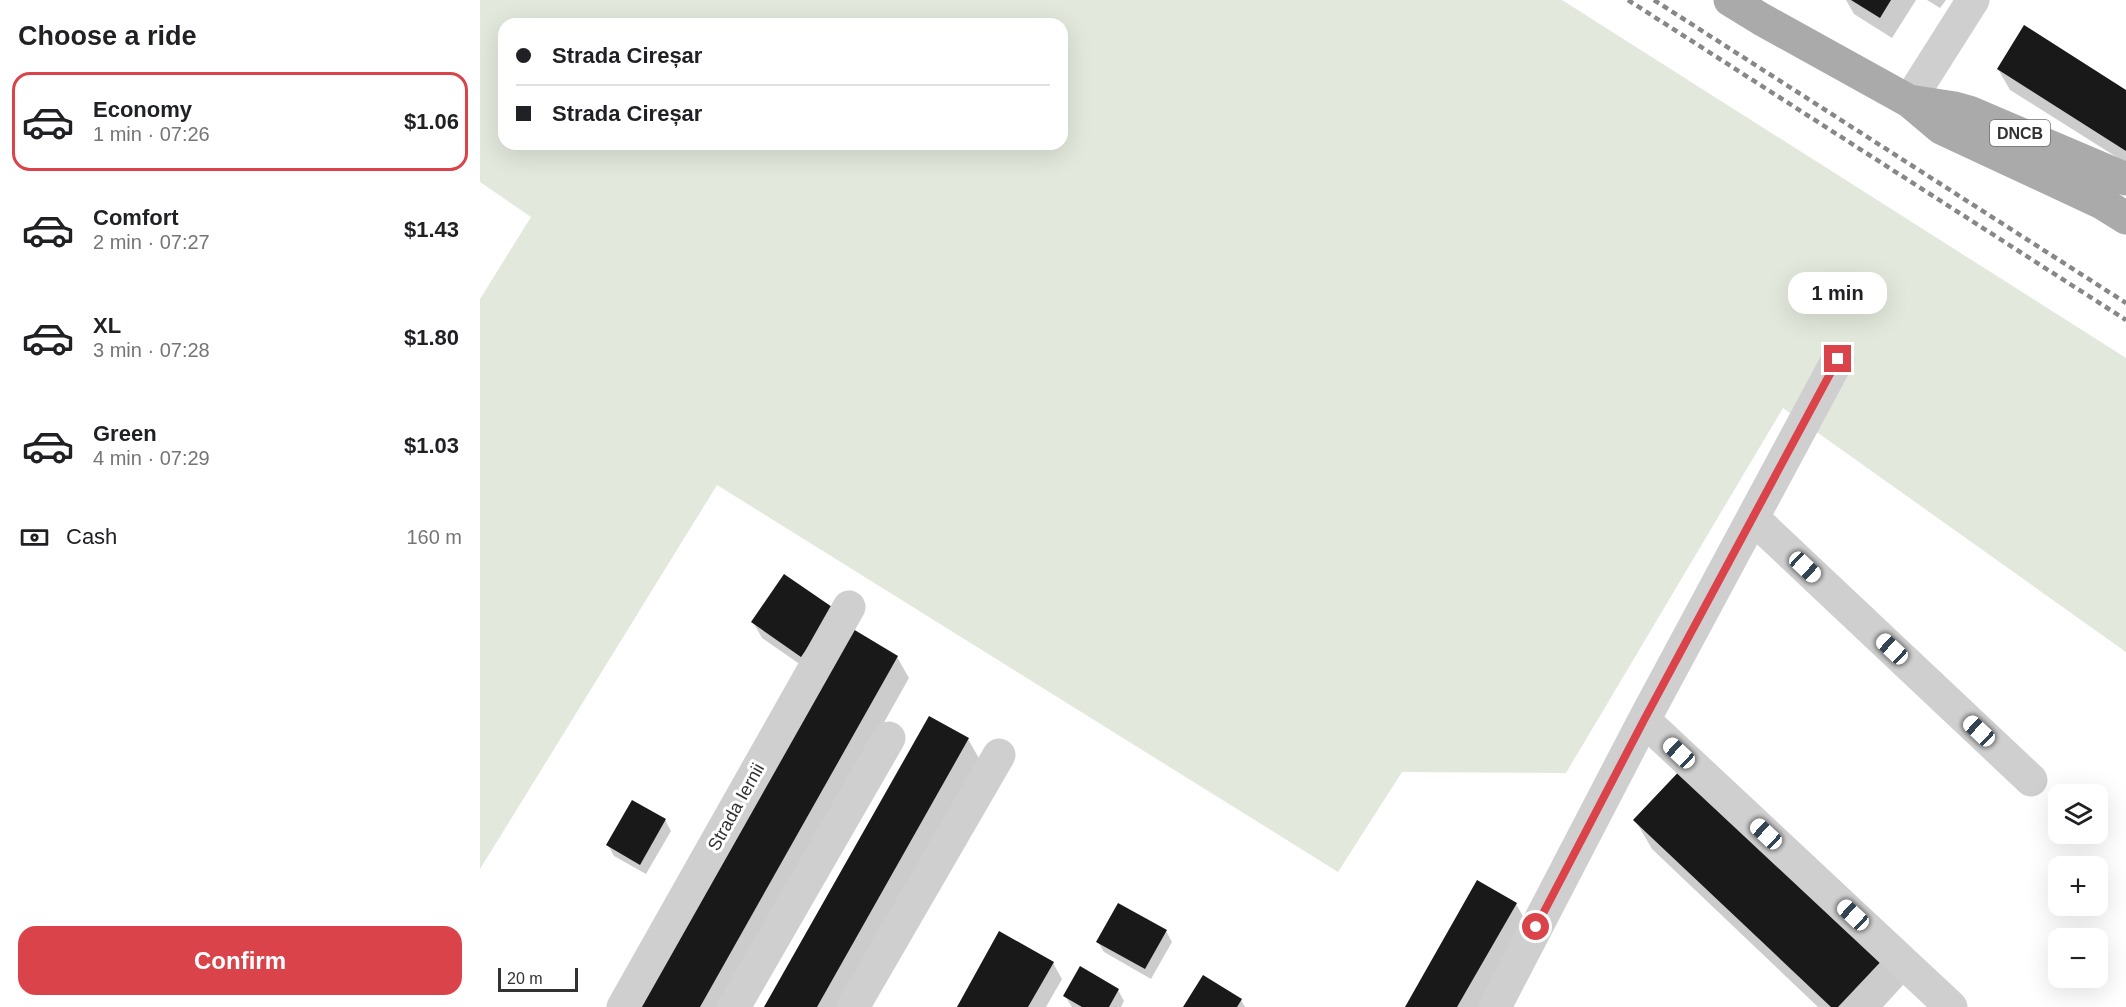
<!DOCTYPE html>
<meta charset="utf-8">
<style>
body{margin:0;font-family:Arial,sans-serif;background:#f6f6f6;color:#202124;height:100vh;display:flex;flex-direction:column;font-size:22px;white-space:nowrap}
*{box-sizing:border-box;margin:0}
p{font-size:20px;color:#757577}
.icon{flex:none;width:33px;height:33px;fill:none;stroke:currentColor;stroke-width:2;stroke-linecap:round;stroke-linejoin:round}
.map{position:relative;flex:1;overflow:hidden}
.details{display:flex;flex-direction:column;background:#fff;width:480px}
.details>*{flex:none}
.hud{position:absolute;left:18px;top:18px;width:570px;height:132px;border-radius:18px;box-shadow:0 6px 24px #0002;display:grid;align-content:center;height:132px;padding:0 18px;background:#fff}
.controls{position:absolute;left:1568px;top:784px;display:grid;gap:12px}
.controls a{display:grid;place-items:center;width:60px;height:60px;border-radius:12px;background:#fff;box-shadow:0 6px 24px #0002;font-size:30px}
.scale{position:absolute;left:18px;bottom:15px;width:80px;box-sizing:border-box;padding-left:6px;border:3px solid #323232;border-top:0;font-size:16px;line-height:21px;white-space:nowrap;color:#323232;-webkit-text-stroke:4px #fff;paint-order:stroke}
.end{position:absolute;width:27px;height:27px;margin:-14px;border:8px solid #da434a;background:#fff;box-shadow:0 0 0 3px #fff}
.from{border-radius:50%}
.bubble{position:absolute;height:42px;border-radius:18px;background:#fff;box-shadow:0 6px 24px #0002;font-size:20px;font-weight:700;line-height:42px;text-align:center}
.car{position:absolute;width:18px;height:36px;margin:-18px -9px;border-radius:8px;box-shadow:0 0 4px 2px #0007;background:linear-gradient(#fff 24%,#345 0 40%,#fff 0 76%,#345 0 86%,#fff 0)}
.hud b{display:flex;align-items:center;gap:21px;height:57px;font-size:22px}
.hud b+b{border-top:2px solid #e0e0e0}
.hud i{width:15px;height:15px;background:#202124}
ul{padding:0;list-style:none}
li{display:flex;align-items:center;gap:18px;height:99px;margin:0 12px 9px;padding:0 6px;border:3px solid transparent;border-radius:18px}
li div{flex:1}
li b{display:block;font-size:22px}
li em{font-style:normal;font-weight:700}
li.active{border-color:#da434a}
li>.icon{width:54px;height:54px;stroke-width:1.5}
h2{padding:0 18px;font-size:27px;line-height:72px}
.pay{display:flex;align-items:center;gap:15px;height:66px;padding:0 18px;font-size:22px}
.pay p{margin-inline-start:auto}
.primary-button{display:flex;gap:12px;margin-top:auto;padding:12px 18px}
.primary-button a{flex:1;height:69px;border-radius:18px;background:#da434a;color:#fff;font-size:24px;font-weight:700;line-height:69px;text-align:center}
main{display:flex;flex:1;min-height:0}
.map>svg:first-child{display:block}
</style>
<main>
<section class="details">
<h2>Choose a ride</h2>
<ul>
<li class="active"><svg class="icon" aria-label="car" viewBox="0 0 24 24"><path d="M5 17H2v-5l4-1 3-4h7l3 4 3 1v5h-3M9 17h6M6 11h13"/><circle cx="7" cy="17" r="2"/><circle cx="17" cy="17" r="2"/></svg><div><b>Economy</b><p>1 min · 07:26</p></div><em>$1.06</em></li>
<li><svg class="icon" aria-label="car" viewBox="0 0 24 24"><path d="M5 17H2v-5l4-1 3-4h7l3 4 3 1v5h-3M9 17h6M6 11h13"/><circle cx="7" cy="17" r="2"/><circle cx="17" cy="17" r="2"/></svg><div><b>Comfort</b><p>2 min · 07:27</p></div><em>$1.43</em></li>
<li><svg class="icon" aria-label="car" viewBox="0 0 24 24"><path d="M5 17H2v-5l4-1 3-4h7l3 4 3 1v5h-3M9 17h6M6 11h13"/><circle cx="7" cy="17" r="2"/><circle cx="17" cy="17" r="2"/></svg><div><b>XL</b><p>3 min · 07:28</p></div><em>$1.80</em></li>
<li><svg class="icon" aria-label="car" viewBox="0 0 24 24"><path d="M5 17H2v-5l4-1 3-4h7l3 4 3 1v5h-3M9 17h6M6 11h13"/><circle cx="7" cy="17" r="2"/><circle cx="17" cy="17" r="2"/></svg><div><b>Green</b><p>4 min · 07:29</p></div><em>$1.03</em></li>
</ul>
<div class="pay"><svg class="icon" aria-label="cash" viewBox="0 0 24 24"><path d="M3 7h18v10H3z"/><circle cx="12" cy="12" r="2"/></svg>Cash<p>160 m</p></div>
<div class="primary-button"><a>Confirm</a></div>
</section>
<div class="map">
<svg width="1646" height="1007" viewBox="0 0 1646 1007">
<rect width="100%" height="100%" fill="#fff"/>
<!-- green -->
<path fill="#e2e8dc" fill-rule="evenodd" d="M0,0H1082L1646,358V652L1303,408L1086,773L922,772L858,872L237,485L0,869V299L51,217L0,182ZM24,24H582V144H24Z"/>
<!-- shadow -->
<path fill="#0003" d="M1366,0H1436L1412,38L1374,14Z
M1447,0H1466L1460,8Z
M1518,69L1646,92V163L1530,90Z
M354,610L331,672L282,638L273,622Z
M417,657L429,678L244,1007H162Z
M488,739L500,760L360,1007H286Z
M1207,765L1424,984L1403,1007H1338L1172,849L1155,820Z
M185,820L191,831L166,874L134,856L128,845Z
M1036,904L1048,925L1001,1007H926Z
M686,931L692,942L671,979L624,952L618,942Z
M573,963L582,979L566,1007H479Z
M638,990L644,1001L641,1007H592L585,996Z
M761,1000L765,1007H704Z"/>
<!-- building -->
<path fill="#191919" d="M1371,0H1411L1400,18Z
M1544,25L1646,90V151L1517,69Z
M304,574L355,609L321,657L271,622Z
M373,629L418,656L220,1007H160Z
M449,716L489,738L337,1007H284Z
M1207,763L1408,954L1358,1007H1351L1153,820Z
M152,800L186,819L160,865L126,845Z
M997,880L1037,903L977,1007H925Z
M638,903L687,930L665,969L616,942Z
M519,931L574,962L548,1007H477Z
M600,966L639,989L629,1007H602L583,996Z
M723,975L762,999L757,1007H703Z"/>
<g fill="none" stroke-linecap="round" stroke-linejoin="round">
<!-- minor -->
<path stroke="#cfcfcf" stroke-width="33" d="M1429,101L1493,0
M1273,518L1551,780
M1164,720L1471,1007
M143,1007L369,607
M254,1007L409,738
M373,1007L519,755
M1015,1007L1164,720L1358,359"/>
<!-- major -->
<path stroke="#aaa" stroke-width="33" d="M1250,0L1281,19L1429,101L1461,128L1622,203L1646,218
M1429,101L1475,108L1489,112L1646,179"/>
<!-- rail -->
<path stroke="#878787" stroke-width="4.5" stroke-dasharray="6 4.5" stroke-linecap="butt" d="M1148,0L1646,320
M1174,0L1646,303"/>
</g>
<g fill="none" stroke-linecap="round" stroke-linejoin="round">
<!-- route -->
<path stroke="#da434a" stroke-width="8" d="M1056,927L1164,720L1358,359"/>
</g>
<g text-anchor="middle" stroke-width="6" stroke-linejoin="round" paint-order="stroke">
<!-- shield labels -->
<rect fill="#fff" stroke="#707070" stroke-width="1.5" x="1510" y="120" width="60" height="26" rx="4.5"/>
<g font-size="16" font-weight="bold" fill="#323232">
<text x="1540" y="139">DNCB</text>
</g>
<!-- street labels -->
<g font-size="18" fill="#323232" stroke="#fff">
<text transform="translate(256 807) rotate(-61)" y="6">Strada Iernii</text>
</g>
</g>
</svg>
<div class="controls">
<a><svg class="icon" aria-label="layers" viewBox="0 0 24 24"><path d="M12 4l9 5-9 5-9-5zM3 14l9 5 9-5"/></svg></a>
<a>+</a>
<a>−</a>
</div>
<div class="scale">20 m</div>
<i class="end from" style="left:1056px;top:927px"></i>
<i class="end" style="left:1358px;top:359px"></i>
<div class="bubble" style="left:1308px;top:272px;width:99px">1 min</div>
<i class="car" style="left:1325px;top:567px;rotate:133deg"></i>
<i class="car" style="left:1412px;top:649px;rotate:313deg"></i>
<i class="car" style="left:1499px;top:731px;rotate:313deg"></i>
<i class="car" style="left:1199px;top:753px;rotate:313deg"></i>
<i class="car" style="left:1286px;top:834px;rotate:313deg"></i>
<i class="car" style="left:1373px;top:915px;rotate:313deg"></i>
<div class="hud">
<b><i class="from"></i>Strada Cireșar</b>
<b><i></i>Strada Cireșar</b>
</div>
</div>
</main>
